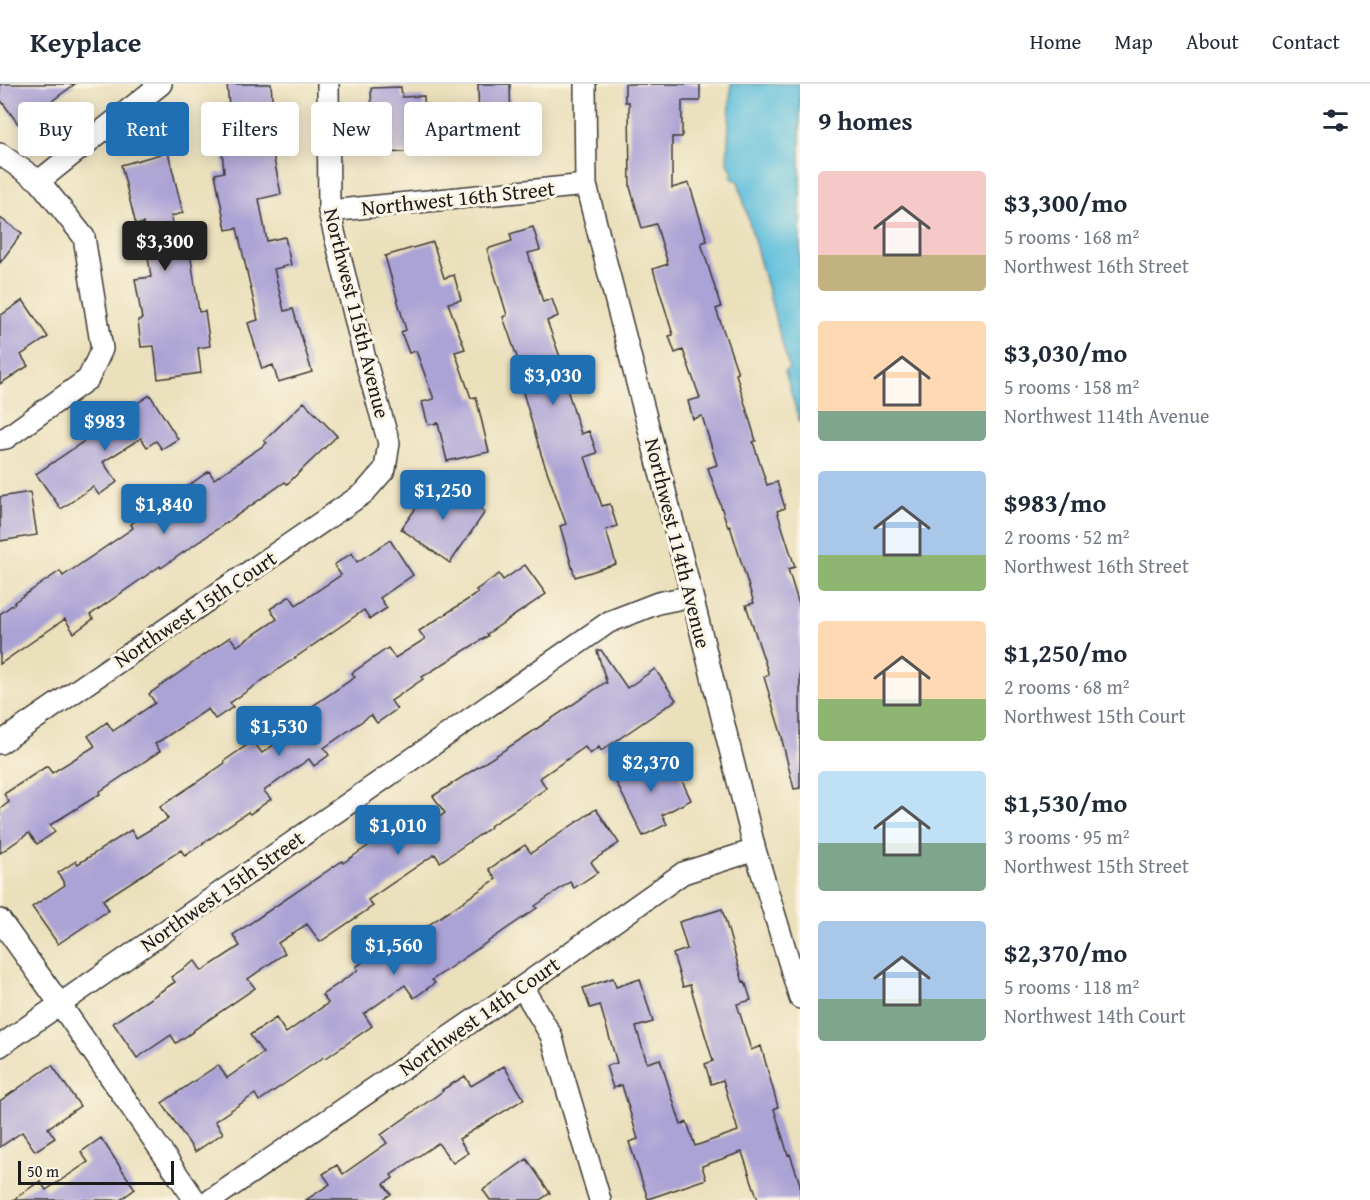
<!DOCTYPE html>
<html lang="en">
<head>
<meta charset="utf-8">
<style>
  :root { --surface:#fff; --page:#f2f2f3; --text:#1f2937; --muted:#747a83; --line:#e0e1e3; --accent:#1f6fb2 }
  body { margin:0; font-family:"Gentium Book Plus",serif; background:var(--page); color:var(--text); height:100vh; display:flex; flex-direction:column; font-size:22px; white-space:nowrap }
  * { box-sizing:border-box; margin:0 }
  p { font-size:20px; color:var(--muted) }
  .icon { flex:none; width:33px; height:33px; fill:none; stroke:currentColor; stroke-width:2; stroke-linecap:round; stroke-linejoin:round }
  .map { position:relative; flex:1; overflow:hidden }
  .panel { display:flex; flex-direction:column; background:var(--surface); width:570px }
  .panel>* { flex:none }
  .guide { position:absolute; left:18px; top:18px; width:570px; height:54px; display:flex; gap:12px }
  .scale { position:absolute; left:18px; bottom:15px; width:156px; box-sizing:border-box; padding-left:6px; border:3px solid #1c1c1c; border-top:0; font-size:16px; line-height:21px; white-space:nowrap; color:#1c1c1c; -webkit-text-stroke:4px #fcf5e5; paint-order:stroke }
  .price { position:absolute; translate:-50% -51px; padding:0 14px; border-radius:6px; background:var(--accent); color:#fff; font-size:20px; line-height:39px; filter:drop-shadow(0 2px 3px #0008) }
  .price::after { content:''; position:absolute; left:50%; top:36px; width:18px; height:14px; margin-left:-9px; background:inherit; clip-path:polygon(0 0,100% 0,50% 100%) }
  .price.selected { background:#222; color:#fff }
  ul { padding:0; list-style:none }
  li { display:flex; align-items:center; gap:18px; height:150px; padding:0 18px }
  li span { display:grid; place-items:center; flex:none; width:168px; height:120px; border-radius:6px; color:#555 }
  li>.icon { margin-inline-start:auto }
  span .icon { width:72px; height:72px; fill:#fffc; stroke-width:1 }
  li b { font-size:26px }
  h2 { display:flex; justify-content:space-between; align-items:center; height:72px; padding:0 18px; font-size:26px }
  .pill { padding:0 21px; border-radius:6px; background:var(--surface); box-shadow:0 3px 15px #0003; font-size:21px; line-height:54px }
  .pill.selected { background:var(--accent); color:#fff }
  header { display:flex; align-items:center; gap:36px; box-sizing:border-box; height:84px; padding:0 30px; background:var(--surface); border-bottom:2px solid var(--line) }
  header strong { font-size:28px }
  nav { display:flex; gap:33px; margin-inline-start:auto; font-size:21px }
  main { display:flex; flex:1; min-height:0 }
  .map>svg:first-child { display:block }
  .water { fill:#5cbedb; stroke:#3c6d7c; stroke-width:1.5 }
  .building { fill:#aba2d5 }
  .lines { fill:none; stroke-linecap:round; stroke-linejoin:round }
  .minor-casing { stroke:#3b3934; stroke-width:24 }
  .minor { stroke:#fff; stroke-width:21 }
  .labels { text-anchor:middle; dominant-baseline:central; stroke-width:6; stroke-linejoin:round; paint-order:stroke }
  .street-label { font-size:21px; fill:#1c1c1c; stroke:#fcf5e5 }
</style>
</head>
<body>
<header>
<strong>Keyplace</strong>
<nav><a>Home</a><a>Map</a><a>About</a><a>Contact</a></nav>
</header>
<main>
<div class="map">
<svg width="800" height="1116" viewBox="0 0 800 1116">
  <rect width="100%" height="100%" fill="#fcf5e5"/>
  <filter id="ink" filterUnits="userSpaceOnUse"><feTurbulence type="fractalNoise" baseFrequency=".0167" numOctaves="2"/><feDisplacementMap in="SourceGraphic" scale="12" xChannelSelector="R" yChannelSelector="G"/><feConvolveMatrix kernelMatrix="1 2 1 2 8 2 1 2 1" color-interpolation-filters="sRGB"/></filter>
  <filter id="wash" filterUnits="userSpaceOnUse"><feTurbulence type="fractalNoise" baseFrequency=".008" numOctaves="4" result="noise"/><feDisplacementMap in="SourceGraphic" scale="24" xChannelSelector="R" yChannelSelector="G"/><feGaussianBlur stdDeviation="1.35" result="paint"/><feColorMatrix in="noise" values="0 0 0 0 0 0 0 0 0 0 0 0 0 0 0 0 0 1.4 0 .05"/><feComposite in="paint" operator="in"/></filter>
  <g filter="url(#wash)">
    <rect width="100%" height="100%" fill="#ebe0bc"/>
    <path class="water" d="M731,0H800V340L785,287L789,284L738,97L732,94V86L727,78Z"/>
    <g id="blocks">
      <path class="building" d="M0,0H75L19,41L0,15Z
        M227,0H271L276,65H272L281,110L259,115L267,157L285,153L291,181L274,185L284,227L293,225L312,288L278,298L273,281L262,285L248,239L258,236L237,144L226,146L215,90L224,88L220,45L231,44Z
        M478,0H510L511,42L479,43Z
        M625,0H700V17H682V53H672V104L689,99L707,157L701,159L721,223L716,225L738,289L736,290L756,357L753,358L767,401L777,398L785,424L777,427L795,483L788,485L800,524V704L794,705L782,656H783L764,593L769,591L746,521L754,519L730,442L728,443L708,384L717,381L702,332L693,335L688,317L700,314L683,266L675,269L669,252L673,251L653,185L668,180L656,140L642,144L630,103L629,18H625Z
        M401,3L402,13L424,12L426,67L382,69L381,28L372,29L371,4Z
        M168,68L183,129L171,132L175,162L189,161L199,228L205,227L210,262L198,264L201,289L158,295L154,262L141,263L138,236L142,235L135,195L151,193L143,139L136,141L121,81Z
        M0,134L22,149L0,179Z
        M533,143L540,166L528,169L543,218L552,215L558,232L547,237L564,284L572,282L577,298L566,302L581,350L589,347L597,369L585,373L602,422L610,420L617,442L606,446L616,480L575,493L560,442L566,440L541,370L520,298L525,296L503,233L507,231L487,165L512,157L510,150Z
        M433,158L444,194L454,191L461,216L448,219L465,265L455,268L471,314L476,313L489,368L447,377L438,339L428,341L422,318L434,315L416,267L409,269L401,248L406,246L385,172Z
        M23,216L48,253L21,271L28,282L0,300V232Z
        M150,311L178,355L162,365L156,357L147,363L141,354L103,378L117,398L99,411L93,403L61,425L36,390L96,349L94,346Z
        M304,318L337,352L287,400L285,398L161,484L160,482L90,531L93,535L74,549L65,535L0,580V530L15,519L14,518L60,487L63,492L133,444L131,440L152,426L157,434L194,410L188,402L209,387L214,395L267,359L264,357Z
        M437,395L485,428L450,479L401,445Z
        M30,408L37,451L0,457V413Z
        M390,456L413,491L380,514L387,524L370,535L364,526L230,619L233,623L215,635L208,625L155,660L160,667L99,708L100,710L50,741L55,748L37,760L29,749L0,769V725L9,718L4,710L47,682L52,689L95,662L88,652L107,638L113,647L155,619L149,610L230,553L237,562L277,535L270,525L290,512L296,521L341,491L334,481L352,469L357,478Z
        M525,481L546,510L487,550L488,552L422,593L423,595L391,617L397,625L377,639L371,631L324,664L329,671L314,682L309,675L264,707L271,715L250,730L248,728L185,772L181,766L103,816L109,826L58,860L32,823L65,801L58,789L76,777L78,780L131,746L136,754L168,735L160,723L225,679L224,677L253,657L262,669L291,649L285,641L355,593L352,589L388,564L395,574L425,555L419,547L478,509L476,506L499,490L503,496Z
        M601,566L627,604L655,585L676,616L601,667L599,663L590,670L585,663L540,694L546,704L544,706L490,742L491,743L440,778L435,770L368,816L373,822L320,858L307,840L278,859L285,869L248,895L255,904L194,946V947L176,959L171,951L137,974L113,939L175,898L171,893L195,877L202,887L240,862L233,851L342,777L343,779L399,741L409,754L445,729L433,712L526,652L606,598L607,600L597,567Z
        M646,673L652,686L672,676L691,716L662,731L667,740L643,752L612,690Z
        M596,725L619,759L591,778L598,788L574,804L570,798L535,822L537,824L432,896L435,899L414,914L405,901L364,930L372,942L326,974L324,973L259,1017L255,1010L215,1037L223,1049L195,1068L162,1019L218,981L227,994L263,969L250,951L276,934L286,949L328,919L322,911L358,886L356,883L401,851L405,857L496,795L489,785L525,761L531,769Z
        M722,825L743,898L745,897L751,916L737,920L751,966L761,962L778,1023L774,1025L788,1071L790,1070L800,1100V1116H758L742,1068L702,1082L706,1095L648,1115L629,1058L638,1055L622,1001L613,1004L606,982L617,979L600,921L590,924L583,904L613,894L616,903L640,895L653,938L636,943L647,979L660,975L681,1041L687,1038L695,1062L738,1047L723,996L711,1000L705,980L713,977L690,901L683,903L673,870L687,865L679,838Z
        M52,981L80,1022L48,1044L55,1054L35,1067L22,1048L0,1063V1017Z
        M504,982L524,1015L459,1055L468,1069L453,1079L438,1059L391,1091L393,1094L384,1100L391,1110L382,1116H306L330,1100L323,1090L337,1081L343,1090L387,1059L381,1051L443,1007L442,1006L465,992L471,1002Z
        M101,1054L135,1105L120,1116H13L40,1097L46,1106L88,1078L81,1068Z
        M527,1075L550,1109L540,1116H490L483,1106Z"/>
    </g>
  </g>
  <g filter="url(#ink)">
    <use href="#blocks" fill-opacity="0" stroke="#3b3934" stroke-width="1.5"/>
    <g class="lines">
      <defs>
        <path id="minor" d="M585,0L586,101L692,512L755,766L800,914
          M0,70L39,97
          M329,127L586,101
          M0,355L6,354L88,295L102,265L84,153L39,97L161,0
          M0,659L364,409L385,385L389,359L365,275L329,127L328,0
          M0,836L60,920L195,1116
          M522,903L551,951L600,1116
          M0,962L609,538L658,519L692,512
          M211,1116L522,903L683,789L755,766"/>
      </defs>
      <use href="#minor" class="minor-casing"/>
      <use href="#minor" class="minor"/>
    </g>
  </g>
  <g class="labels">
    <g class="street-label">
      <text transform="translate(458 114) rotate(-6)">Northwest 16th Street</text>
      <text transform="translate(357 229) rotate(76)">Northwest 115th Avenue</text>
      <text transform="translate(678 459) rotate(76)">Northwest 114th Avenue</text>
      <text transform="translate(195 525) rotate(-34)">Northwest 15th Court</text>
      <text transform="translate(222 807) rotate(-35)">Northwest 15th Street</text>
      <text transform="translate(479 932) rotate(-35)">Northwest 14th Court</text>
    </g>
  </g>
</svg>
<div class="scale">50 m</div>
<b class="price selected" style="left:165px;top:188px">$3,300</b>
<b class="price" style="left:553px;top:322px">$3,030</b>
<b class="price" style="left:105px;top:368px">$983</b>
<b class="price" style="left:443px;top:437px">$1,250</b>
<b class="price" style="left:164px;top:451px">$1,840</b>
<b class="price" style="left:279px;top:673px">$1,530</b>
<b class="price" style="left:651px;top:709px">$2,370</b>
<b class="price" style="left:398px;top:772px">$1,010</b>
<b class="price" style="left:394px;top:892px">$1,560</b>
<div class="guide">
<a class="pill">Buy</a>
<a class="pill selected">Rent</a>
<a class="pill">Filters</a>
<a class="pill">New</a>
<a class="pill">Apartment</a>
</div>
</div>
<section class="panel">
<h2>9 homes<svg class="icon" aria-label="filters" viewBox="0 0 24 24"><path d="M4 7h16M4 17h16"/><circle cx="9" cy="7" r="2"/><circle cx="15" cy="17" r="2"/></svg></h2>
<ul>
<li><span style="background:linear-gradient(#f6c9c9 70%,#c2b280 0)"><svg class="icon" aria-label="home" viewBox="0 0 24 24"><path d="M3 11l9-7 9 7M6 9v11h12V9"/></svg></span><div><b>$3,300/mo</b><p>5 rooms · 168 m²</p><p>Northwest 16th Street</p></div></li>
<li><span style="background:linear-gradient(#ffd9b3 75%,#7fa58c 0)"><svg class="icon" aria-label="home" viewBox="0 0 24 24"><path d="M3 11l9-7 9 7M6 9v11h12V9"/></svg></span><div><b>$3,030/mo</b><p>5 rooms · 158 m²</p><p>Northwest 114th Avenue</p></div></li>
<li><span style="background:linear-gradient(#a9c7e8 70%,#8fb573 0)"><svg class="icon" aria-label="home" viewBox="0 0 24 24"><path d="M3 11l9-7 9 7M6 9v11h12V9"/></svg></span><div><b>$983/mo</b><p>2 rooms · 52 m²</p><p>Northwest 16th Street</p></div></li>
<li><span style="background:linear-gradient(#ffd9b3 65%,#8fb573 0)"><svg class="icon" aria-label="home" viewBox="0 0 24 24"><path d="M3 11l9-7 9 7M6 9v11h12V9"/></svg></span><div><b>$1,250/mo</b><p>2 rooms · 68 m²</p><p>Northwest 15th Court</p></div></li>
<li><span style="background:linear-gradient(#bfe0f5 60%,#7fa58c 0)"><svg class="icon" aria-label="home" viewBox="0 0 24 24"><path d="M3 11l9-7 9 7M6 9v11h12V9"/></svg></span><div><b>$1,530/mo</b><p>3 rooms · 95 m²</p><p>Northwest 15th Street</p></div></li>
<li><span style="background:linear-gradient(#a9c7e8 65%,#7fa58c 0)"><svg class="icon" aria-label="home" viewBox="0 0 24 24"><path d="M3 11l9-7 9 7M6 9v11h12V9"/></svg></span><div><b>$2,370/mo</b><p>5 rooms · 118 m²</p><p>Northwest 14th Court</p></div></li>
</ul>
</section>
</main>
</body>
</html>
